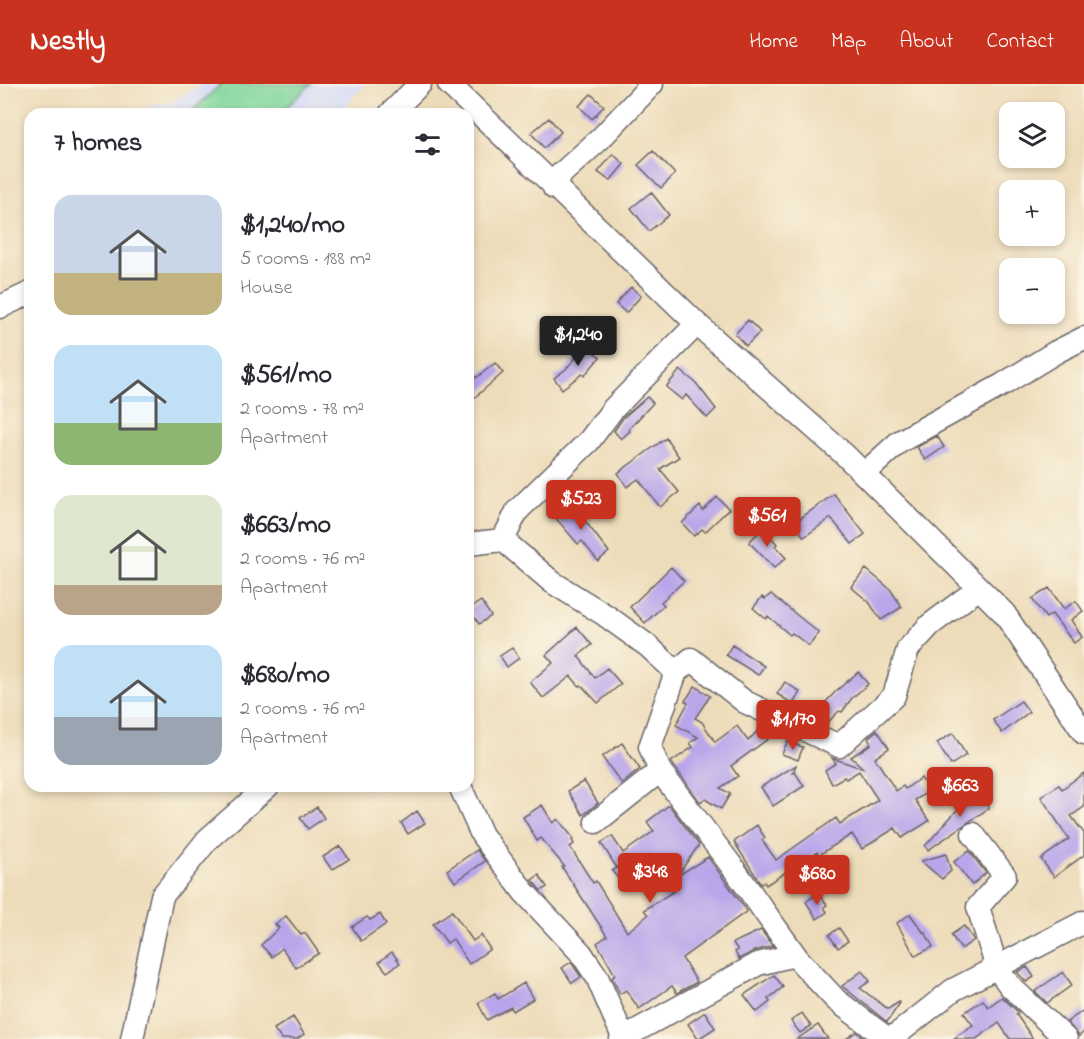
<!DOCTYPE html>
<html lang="en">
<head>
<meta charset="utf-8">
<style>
  :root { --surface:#fff; --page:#f2f2f3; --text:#2b2b33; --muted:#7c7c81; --accent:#c8321e }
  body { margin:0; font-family:"Indie Flower",sans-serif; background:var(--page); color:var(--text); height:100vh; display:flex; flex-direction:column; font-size:22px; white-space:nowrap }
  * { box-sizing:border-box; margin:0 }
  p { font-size:20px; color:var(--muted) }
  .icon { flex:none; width:33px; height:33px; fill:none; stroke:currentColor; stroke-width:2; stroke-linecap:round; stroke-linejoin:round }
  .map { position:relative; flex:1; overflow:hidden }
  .panel { position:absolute; left:24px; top:24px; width:450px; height:684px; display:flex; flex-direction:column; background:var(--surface); border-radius:18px; box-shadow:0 3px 9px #0003 }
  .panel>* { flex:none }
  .tools { position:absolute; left:999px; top:18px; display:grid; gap:12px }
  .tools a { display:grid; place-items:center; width:66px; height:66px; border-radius:12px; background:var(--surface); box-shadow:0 3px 9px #0003; font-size:30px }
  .price { position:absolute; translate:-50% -51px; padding:0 14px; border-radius:6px; background:var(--accent); color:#fff; font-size:20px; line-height:39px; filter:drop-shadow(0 2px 3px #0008) }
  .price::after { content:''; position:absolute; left:50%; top:36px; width:18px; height:14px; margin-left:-9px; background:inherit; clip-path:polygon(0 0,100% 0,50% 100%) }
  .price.on { background:#222; color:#fff }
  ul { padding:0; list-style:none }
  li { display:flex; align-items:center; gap:18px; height:150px; padding:0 30px }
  li span { display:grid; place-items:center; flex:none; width:168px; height:120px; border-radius:18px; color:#555 }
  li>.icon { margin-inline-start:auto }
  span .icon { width:72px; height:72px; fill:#fffc; stroke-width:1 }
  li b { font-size:26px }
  h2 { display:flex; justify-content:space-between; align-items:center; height:72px; padding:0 30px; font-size:26px }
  header { display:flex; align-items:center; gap:36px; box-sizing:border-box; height:84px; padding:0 30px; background:var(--accent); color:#fff }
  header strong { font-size:28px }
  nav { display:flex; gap:33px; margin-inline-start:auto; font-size:21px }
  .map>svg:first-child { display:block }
  .built { fill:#d1d9f9 }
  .green { fill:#7bd59b; stroke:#4e7c6b; stroke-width:1.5 }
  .building { fill:#b8a5ea }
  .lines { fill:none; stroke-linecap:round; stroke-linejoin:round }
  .minor-casing { stroke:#696367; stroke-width:25 }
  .minor { stroke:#fff; stroke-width:22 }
</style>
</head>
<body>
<header>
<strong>Nestly</strong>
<nav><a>Home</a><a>Map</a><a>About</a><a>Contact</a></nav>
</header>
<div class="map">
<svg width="1084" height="955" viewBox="0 0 1084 955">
  <rect width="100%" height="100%" fill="#fcf5e5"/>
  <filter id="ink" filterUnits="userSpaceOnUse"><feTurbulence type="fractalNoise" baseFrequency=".0167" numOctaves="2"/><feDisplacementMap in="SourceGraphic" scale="12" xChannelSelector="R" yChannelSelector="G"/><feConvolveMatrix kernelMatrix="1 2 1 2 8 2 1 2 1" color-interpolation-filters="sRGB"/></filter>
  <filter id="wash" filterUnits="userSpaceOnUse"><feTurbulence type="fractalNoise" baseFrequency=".008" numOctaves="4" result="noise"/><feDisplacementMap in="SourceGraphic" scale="24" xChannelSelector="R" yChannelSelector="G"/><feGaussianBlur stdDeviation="1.35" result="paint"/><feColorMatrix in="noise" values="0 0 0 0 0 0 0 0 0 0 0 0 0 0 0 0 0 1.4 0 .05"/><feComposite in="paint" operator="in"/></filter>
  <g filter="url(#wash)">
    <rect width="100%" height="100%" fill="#eddcb9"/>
    <path class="built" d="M201,0H365L338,30H140L154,20H169Z"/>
    <path class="green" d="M221,0H311L279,30H189Z"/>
    <g id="blocks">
      <path class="building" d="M591,10L604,22L592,35L579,22Z
        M549,34L561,48L544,64L531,49Z
        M653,67L675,90L661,104L638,81Z
        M613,70L624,80L610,97L598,88Z
        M651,108L669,131L649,147L631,124Z
        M631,203L641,212L626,229L616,220Z
        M748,236L760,248L746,262L735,250Z
        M586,262L600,273L584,292L582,290L562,305L554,294L566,285Z
        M495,279L503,289L474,314L468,305V283L476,294Z
        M680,286L696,299L716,325L707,334L686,311L682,316L666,303Z
        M647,313L653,319L629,345L630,347L621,355L614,347L623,334Z
        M937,352L944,363L925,376L917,363Z
        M666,354L679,373L660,385L679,408L660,423L638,395L627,403L618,389Z
        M834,410L865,450L852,460L831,434L804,453L794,439Z
        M717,413L729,425L705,448L702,445L694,452L682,439L700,422L703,427Z
        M571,419L609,468L598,477L582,457L578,460L553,431Z
        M763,444L777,460L775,462L786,474L774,484L749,458Z
        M671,483L684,497L661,518L664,521L645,539L630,523Z
        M866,485L890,505L902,523L881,536L869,518L851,503Z
        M1049,504L1064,525L1076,517L1083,527L1071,536L1082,553L1074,559L1052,530L1046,534L1032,515Z
        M771,510L819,549L809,562L792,549L790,551L768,532L766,535L753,524L762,513L765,515Z
        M481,517L491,532L479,540L469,525Z
        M577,543L592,561L578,572L595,594L607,584L621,600L598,619L581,601L579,602L571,592L543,614L530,598L553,579L546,571Z
        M732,561L764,582L758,591L726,571Z
        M512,564L519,574L507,583L500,572Z
        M858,588L868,600L852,614L842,628L839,627L825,641L811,634L836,607Z
        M785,598L800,608L793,620L777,610Z
        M695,602L710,612L695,634L702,638L715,658L737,642L748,657L761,643L772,652L731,682L738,692L720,704L730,710L721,725L705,715L700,718L671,678L693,663L690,659L698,653L676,641L688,619L685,617Z
        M1021,617L1029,628L1002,649L993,636Z
        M877,646L889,664L875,674L896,707L903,702L905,705L921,694L930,707L915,716L929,737L902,754L895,744L862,765L852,750L819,771L817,768L766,801L764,798L761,800L734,758L757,741L765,754L762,756L776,776L836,734L840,740L878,716L859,687L846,695L844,693L832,700L825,686L836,679L832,674L864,685L851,673L871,660L868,654Z
        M953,649L966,671L951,681L937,659Z
        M787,658L803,663L798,676L782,670Z
        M622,659L640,685L622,700L602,673Z
        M796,681L793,689L795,688L804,702L773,722L761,703Z
        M1084,689V723L1071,732L1084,749V771L1054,793L1041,775L1069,755L1041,713L1059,701L1062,705Z
        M951,693L964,714L953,721L940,700Z
        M584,697L598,719L583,731L568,707Z
        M975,706L989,724L928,766L925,762Z
        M542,721L553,739L558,735L574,755L572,756L574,760L570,763L593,799L596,797L627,848L648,831L644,826L674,807L671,803L677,798L656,778L622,799L612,787L617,784L601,759L612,752L623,769L654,747L647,738L669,721L699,761L677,792L708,773L747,827L682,874L697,898L677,909L672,902L639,925L626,906L620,910L612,894L615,891L597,859L607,852L562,783L564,782L541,754L537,757L523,733Z
        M317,723L324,734L308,745L300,734Z
        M417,727L425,739L408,750L401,739Z
        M340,762L349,775L332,786L323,773Z
        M477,766L485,777L455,798L447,786Z
        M969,767L986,789L972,801L954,778Z
        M946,770L951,787L942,795L921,777Z
        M539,791L547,803L541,807L532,796Z
        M818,809L827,821L824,823L827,828L817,835L806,818Z
        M452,827L473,857L481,851L490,865L469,880L453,855L447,859L433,840Z
        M380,830L386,840L361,857L352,843L367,833L370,836Z
        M910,830L924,849L925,848L933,863L915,872L897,839Z
        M286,832L301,851L305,849L319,869L296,884L282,864L272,873L261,861L279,844L275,840Z
        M964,842L974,856L961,865L951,851Z
        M839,844L848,857L838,864L829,851Z
        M761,846L773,862L754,867L739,875L735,868L738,866L733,859Z
        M392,868L400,879L387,888L379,878Z
        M571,878L581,893L572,899L562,884Z
        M1027,883L1034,893L1026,898L1017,888Z
        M862,887L870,897L860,904L888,925L899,918L900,919L887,938L842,902Z
        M1063,888L1072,901L1047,919L1035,907Z
        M774,891L783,903L768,915L770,918L757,928L744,911Z
        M524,899L533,915L513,927L511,923L487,936L478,919L495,909L498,915Z
        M1002,913L1017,927L1018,929L1016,930L1033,955H1010L999,939L976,955H953L973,941L964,929L983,916L988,923Z
        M1084,926V948L1079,952L1067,938Z
        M705,928L715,944L698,955L688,940Z
        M802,929L811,942L800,949L791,937Z
        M293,933L304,950L297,955H281L274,945Z
        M818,941L828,955H797Z
        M856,948L866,955H846Z"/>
    </g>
  </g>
  <g filter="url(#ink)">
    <use href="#blocks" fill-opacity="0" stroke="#696367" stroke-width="1.5"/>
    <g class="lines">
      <defs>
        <path id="minor" d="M449,0L697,240L845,371L1004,529L1084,649
          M390,30L420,0
          M554,104L560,91L600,55L652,0
          M0,223L30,209
          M864,390L899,358L1002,301L1056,268L1084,254
          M503,456L517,427L589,357L613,325L697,240
          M468,460L503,456L552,498L605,531L648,562L676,588L650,663L660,687
          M676,588L691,575L745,618L839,662L894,612L908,565L930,541L979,504
          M460,702L482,751L524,808L581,869L597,893L623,953
          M596,738L660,687L734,785L798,875L836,916L888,955
          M973,750L1005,792L978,823L997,884L1010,902L1066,955
          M132,955L162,812L208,755L268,702
          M621,955L758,880L794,871
          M891,955L953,906L1084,838"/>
      </defs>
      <use href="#minor" class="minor-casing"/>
      <use href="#minor" class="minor"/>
    </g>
  </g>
</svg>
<div class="tools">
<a><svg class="icon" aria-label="layers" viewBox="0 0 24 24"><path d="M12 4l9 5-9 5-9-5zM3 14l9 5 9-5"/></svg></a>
<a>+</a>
<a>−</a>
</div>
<b class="price on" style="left:578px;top:283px">$1,240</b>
<b class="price" style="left:581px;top:447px">$523</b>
<b class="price" style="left:767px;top:464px">$561</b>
<b class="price" style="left:793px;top:667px">$1,170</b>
<b class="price" style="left:960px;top:734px">$663</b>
<b class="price" style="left:650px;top:820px">$348</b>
<b class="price" style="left:817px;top:822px">$680</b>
<section class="panel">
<h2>7 homes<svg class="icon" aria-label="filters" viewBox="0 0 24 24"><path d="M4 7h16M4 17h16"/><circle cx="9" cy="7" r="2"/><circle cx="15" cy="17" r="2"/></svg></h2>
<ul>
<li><span style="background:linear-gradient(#c9d6e8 65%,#c2b280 0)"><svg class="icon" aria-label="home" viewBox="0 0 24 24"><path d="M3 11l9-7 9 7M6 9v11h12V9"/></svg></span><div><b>$1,240/mo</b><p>5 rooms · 188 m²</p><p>House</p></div></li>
<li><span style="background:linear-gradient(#bfe0f5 65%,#8fb573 0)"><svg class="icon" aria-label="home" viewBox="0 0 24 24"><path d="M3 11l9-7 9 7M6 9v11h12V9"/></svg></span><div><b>$561/mo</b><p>2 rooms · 78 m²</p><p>Apartment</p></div></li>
<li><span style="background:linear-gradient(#dfe7d0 75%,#b9a48a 0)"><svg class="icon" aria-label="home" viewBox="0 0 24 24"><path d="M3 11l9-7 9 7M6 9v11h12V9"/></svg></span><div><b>$663/mo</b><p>2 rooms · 76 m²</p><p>Apartment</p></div></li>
<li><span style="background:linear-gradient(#bfe0f5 60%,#9aa5b1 0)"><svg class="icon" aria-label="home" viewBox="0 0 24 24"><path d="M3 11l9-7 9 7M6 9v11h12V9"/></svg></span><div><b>$680/mo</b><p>2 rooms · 76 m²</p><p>Apartment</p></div></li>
</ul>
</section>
</div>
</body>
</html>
